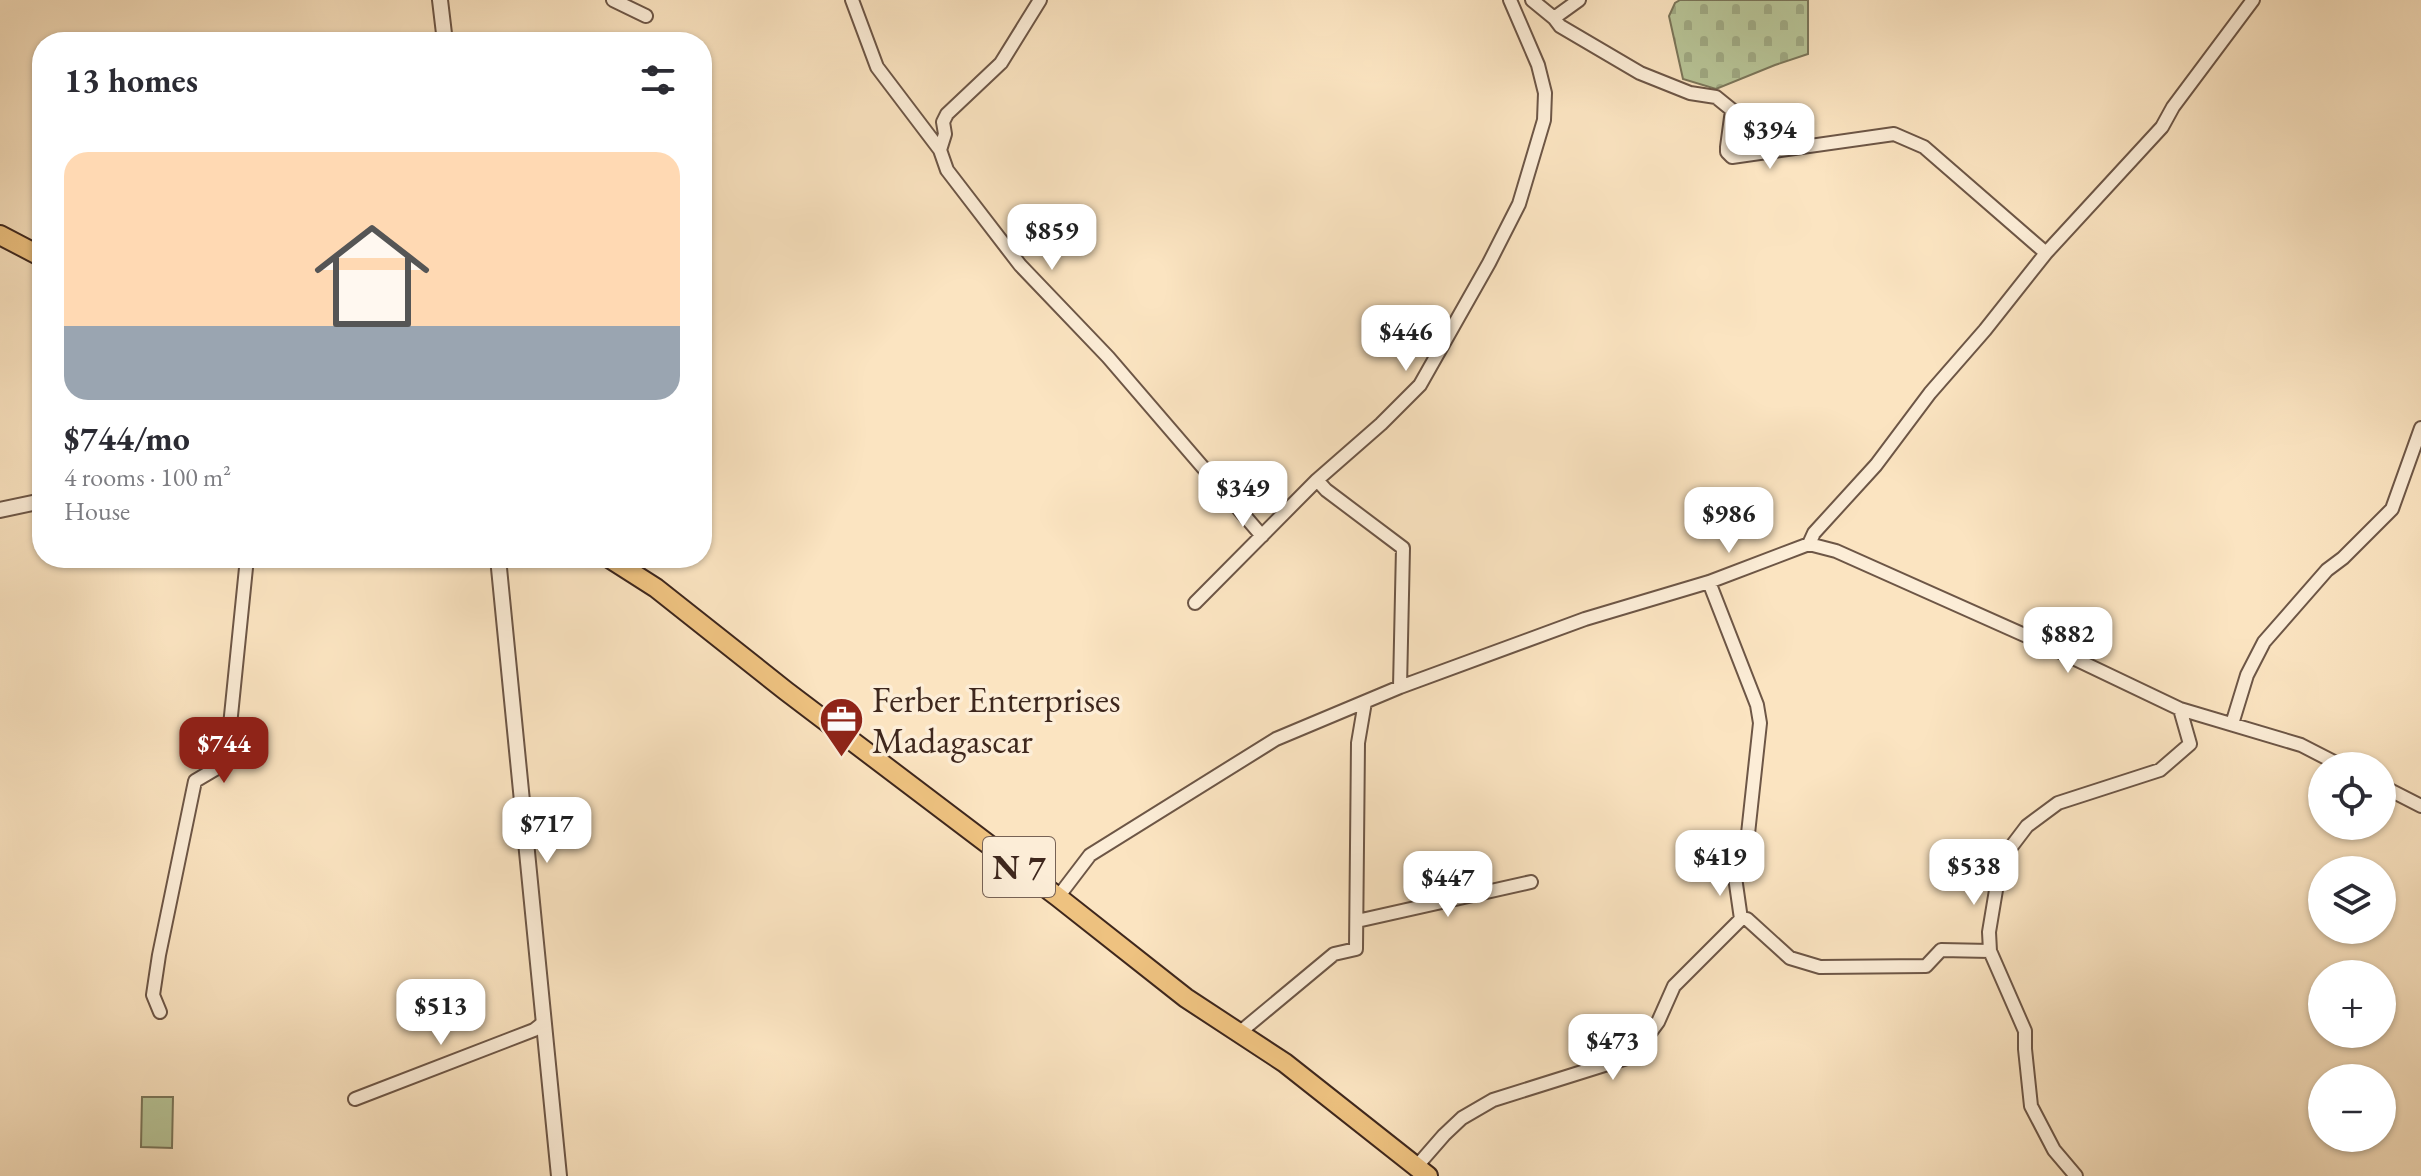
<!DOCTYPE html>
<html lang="en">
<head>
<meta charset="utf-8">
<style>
  :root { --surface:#fff; --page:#f2f2f3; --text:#2b2b33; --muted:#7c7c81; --accent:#8f2418 }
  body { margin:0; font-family:"EB Garamond",serif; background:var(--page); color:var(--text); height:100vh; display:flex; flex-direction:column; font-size:30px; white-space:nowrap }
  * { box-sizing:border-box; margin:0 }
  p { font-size:26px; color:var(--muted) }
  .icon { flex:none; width:44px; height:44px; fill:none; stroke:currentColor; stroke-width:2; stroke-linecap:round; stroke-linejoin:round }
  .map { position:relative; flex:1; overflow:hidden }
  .sheet { position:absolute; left:32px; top:32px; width:680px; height:536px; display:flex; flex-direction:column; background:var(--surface); border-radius:32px; box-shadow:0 2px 6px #0004 }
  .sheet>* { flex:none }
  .fabs { position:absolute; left:2308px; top:752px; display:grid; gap:16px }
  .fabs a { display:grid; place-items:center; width:88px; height:88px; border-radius:50%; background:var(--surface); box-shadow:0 2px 6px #0004; font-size:40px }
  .price { position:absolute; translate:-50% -68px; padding:0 18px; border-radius:16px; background:#fff; color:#222; font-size:26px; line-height:52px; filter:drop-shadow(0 2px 4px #0008) }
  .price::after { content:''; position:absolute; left:50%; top:48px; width:24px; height:18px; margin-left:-12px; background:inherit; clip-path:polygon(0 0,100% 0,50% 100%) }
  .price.on { background:var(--accent); color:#fff }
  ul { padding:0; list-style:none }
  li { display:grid; align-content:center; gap:16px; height:424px; padding:0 32px }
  li span { display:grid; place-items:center; height:248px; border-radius:24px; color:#555 }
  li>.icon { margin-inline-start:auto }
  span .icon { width:144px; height:144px; fill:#fffc; stroke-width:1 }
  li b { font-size:34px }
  h2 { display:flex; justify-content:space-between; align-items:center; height:96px; padding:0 32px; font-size:34px }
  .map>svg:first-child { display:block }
  .cemetery { fill:url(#cemetery-stones); stroke:#7b765a; stroke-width:2 }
  .pitch { fill:#b8c598; stroke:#7b765a; stroke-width:2 }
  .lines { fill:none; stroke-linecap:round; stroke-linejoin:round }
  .minor-casing { stroke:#6d5646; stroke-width:16 }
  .tertiary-casing { stroke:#6d5646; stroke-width:18 }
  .primary-casing { stroke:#3e271d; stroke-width:22 }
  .minor { stroke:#fcedd7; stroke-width:12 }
  .tertiary { stroke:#fcedd7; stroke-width:14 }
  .primary { stroke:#eec280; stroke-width:18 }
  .labels { text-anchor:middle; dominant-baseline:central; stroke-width:7; stroke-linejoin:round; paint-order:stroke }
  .shield { fill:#fcedd7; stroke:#776255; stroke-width:2 }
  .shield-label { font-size:34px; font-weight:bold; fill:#3e271d }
  .poi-label { font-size:36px; fill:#3e271d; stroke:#fcedd7; text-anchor:start }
</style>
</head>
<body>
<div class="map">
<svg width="2421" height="1176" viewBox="0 0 2421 1176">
  <defs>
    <pattern id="cemetery-stones" width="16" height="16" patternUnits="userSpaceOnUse" patternTransform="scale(2)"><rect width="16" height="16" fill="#b8c598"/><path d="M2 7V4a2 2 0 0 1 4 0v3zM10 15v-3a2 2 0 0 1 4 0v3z" fill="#9fa983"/></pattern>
  </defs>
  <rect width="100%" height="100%" fill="#fbe4c1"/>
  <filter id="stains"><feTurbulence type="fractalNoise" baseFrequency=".0025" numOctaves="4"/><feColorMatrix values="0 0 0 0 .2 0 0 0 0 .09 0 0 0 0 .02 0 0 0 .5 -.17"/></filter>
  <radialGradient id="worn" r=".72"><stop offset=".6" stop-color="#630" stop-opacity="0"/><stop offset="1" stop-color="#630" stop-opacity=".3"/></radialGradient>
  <path class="cemetery" d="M1680,0H1808V54L1775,65L1716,89L1683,79L1669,16L1675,3Z"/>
  <path class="pitch" d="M142,1097H173L172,1148L141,1147Z"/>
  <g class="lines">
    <defs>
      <path id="minor" d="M613,0L646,16
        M852,0L877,67L940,150L947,170L1020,265L1108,357L1262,536
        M1532,0L1554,18L1560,26L1640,73L1690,93L1716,97L1732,110L1727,147V152L1732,157L1894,134L1924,147L2046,253
        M1554,18L1579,0
        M940,150L945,134L943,122L947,114L1001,63L1040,0
        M1809,544L1836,551L2031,638L2180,709L2301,745L2342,766
        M1709,582L1757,705L1760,723L1747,843L1735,877L1741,919H1747L1790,958L1820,967L1926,966L1941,950L1990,951
        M1195,603L1317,480
        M1400,687L1403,548L1326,490L1317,480L1381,424L1420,385L1489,263L1519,204L1544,120L1545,93L1538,65L1510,0
        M2232,724L2247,675L2264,642L2327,570L2343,558L2392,509L2421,428
        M2382,786L2421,806
        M1058,897L1090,855L1276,739L1400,687L1585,619L1709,582L1809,544L1814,533L1876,465L1930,393L1985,330L2046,253L2162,127L2173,107L2253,0
        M1357,921L1531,882
        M160,1012L153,995L159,955L195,781L217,768L227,755L247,558
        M1239,1033L1334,954L1356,949L1358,743L1365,702
        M355,1099L534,1030L543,1023
        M1417,1166L1444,1135L1462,1118L1493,1100L1633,1056L1658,1022L1674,986L1741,919
        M2076,1176L2054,1150L2031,1106L2025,1049V1031L1990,951L1989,932L1998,878L2008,851L2027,826L2058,803L2160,770L2190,744L2180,709"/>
      <path id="tertiary" d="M440,0L445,42
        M0,510L42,501
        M498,558L559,1176"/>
      <path id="primary" d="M0,235L42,257
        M609,558L656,588L786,691L1058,897L1186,998L1285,1063L1428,1176"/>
    </defs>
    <use href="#minor" class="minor-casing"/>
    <use href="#tertiary" class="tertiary-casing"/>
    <use href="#primary" class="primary-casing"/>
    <use href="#minor" class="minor"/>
    <use href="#tertiary" class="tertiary"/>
    <use href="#primary" class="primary"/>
  </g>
  <defs>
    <symbol id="office-pin" viewBox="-11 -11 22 30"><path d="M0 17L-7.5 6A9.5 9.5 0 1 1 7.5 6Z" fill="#8f2418" stroke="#fcedd7"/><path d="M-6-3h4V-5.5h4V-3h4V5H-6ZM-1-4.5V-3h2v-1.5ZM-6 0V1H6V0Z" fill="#fff"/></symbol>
  </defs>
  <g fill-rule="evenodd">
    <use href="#office-pin" x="816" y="694" width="51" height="69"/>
  </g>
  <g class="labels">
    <rect class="shield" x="983" y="837" width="72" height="60" rx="6"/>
    <g class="shield-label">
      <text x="1019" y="867">N 7</text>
    </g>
    <g class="poi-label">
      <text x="872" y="699">Ferber Enterprises<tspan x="872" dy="41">Madagascar</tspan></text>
    </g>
  </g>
  <rect width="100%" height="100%" filter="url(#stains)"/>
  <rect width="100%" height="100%" fill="url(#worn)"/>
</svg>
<div class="fabs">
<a><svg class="icon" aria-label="locate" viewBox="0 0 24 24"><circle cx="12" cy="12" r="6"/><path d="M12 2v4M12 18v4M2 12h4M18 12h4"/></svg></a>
<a><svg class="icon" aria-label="layers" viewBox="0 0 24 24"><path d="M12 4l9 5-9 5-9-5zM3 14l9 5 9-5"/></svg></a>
<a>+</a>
<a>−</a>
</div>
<b class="price" style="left:1770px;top:171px">$394</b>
<b class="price" style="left:1052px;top:272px">$859</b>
<b class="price" style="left:1406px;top:373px">$446</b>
<b class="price" style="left:1243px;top:529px">$349</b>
<b class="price" style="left:1729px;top:555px">$986</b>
<b class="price" style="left:2068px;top:675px">$882</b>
<b class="price on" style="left:224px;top:785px">$744</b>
<b class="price" style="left:547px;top:865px">$717</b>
<b class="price" style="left:1720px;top:898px">$419</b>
<b class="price" style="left:1974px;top:907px">$538</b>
<b class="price" style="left:1448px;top:919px">$447</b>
<b class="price" style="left:441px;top:1047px">$513</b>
<b class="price" style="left:1613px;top:1082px">$473</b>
<section class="sheet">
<h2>13 homes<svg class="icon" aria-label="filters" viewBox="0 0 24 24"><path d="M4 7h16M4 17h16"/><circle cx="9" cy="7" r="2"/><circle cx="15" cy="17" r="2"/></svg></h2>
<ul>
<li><span style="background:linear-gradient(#ffd9b3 70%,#9aa5b1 0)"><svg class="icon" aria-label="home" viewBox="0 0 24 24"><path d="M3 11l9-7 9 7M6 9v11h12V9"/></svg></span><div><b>$744/mo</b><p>4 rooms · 100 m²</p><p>House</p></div></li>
</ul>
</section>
</div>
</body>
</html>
